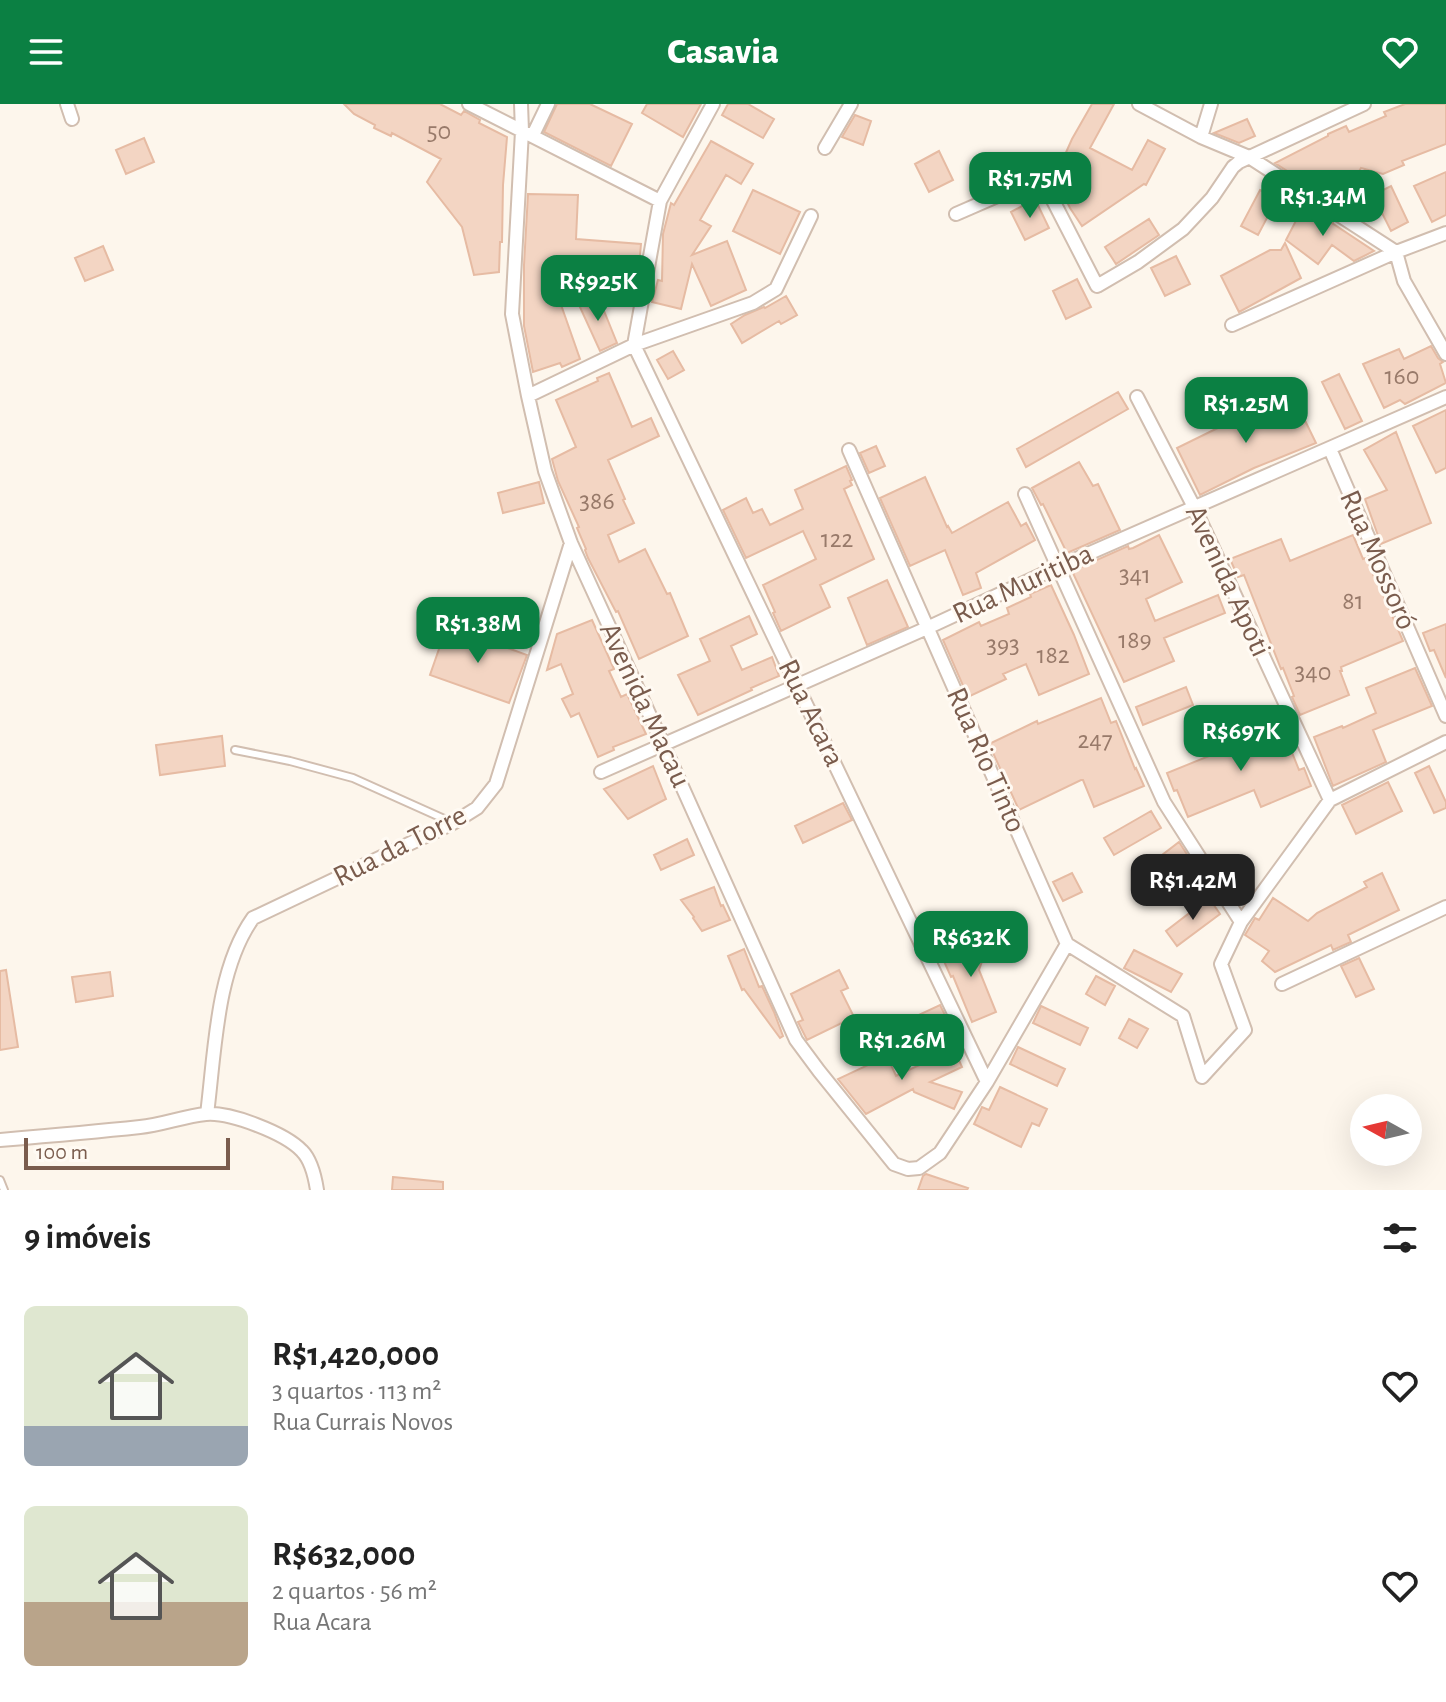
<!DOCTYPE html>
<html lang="pt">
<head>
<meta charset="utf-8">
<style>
  :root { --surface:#fff; --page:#f6f6f6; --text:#222; --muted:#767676; --accent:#0b8043 }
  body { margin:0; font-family:"Alegreya Sans",sans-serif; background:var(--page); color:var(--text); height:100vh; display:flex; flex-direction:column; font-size:30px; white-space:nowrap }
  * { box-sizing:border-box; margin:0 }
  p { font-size:26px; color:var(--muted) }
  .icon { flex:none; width:44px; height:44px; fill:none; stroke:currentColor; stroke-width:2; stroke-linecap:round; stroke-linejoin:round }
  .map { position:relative; height:1086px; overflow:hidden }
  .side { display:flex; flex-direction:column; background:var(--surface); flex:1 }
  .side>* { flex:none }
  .needle { width:52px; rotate:278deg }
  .fabs { position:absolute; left:1350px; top:990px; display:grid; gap:16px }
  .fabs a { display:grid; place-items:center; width:72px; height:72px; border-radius:50%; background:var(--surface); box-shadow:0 8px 32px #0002; font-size:40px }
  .scale { position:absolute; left:24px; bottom:20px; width:206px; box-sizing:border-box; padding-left:8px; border:4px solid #7a5c4d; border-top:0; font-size:22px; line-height:28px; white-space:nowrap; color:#7a5c4d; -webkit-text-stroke:6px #fffaf3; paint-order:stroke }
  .price { position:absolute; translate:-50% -68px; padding:0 18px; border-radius:16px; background:var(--accent); color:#fff; font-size:26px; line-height:52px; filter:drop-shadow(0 2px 4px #0008) }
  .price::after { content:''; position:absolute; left:50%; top:48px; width:24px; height:18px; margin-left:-12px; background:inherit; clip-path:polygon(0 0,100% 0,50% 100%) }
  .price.on { background:#222; color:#fff }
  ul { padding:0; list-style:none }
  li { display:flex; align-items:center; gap:24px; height:200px; padding:0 24px }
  li span { display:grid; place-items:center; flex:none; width:224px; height:160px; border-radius:12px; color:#555 }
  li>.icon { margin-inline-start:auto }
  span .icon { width:96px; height:96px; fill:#fffc; stroke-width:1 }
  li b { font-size:34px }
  h2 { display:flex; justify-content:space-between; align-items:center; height:96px; padding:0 24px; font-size:34px }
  header { display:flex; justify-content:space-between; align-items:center; height:104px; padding:0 24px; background:var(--accent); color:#fff; font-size:36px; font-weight:800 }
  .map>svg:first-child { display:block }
  .building { fill:#f3d5c3; stroke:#e6bba3; stroke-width:2 }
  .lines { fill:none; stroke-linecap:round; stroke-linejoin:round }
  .lane-casing { stroke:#d1beb0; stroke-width:10 }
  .street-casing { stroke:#d1beb0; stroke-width:16 }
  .lane { stroke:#fff; stroke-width:6 }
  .street { stroke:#fff; stroke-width:12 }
  .labels { text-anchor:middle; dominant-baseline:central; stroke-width:6; stroke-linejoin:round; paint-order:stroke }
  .number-label { font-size:26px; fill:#987a6a }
  .street-label { font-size:30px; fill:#7a5c4d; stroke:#fffaf3 }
</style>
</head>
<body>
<header><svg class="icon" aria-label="menu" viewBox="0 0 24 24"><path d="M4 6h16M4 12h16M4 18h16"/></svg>Casavia<svg class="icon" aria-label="heart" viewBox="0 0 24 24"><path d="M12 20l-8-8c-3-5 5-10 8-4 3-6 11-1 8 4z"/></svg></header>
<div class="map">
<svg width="1446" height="1086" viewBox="0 0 1446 1086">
  <rect width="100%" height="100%" fill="#fdf6ec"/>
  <path class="building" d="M344,0H440L461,11L464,7L480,16L479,19L507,33L503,81L502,138H500L499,168L474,171L462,123L427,78L441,55L392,29L391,32L374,24L375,21L354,10Z
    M557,0H590L632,20L611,62L544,28Z
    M647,0H701L683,33L642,9Z
    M728,0H748L774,15L763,34L722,11Z
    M1092,0H1114L1090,44L1132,66L1148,36L1165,45L1146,81L1144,80L1082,122L1070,104L1055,73L1072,35Z
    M1405,0H1446V40L1402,57L1404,61L1383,70L1361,64L1341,102L1275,59L1328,32V30L1346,22L1349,28L1386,12L1384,8Z
    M855,11L871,17L863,41L842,33Z
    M1247,15L1255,32L1239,39L1214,29Z
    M144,34L154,58L126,70L116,46Z
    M711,37L753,60L741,80L726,71L700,116L711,122L692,151L727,137L746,186L711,202L692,160L681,205L652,198L658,176L662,177L663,130L671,99L674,101Z
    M939,47L953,76L929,88L915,60Z
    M1446,68V111L1432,118L1414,82Z
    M1391,82L1408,118L1391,127L1373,91Z
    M753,86L800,108L780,150L733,127Z
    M1260,86L1277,95L1258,131L1241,122Z
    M528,90L578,91L576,135L641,140L639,162L575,158V191L566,169L552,175L580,255L562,263L560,259L533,268L524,222V161Z
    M1035,95L1049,124L1025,136L1011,108Z
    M1302,105L1314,111L1316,107L1333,118L1332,119L1374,147L1354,157L1332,141L1318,160L1286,136Z
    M1149,115L1159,131L1116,160L1105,143Z
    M1285,139L1301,174L1239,208L1221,172L1270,146H1281Z
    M103,142L113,166L85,177L75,154Z
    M1176,152L1190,180L1165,192L1151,164Z
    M1077,175L1091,203L1066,215L1053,187Z
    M598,192L617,239L600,247L579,201Z
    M786,192L797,211L781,220L779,217L742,239L731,220L745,211L764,203L765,204Z
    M1431,242L1438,254L1443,258L1440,260L1446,279L1405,300L1400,296L1384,304L1363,260L1399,245L1404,255Z
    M673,247L684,266L668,275L657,256Z
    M609,269L632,323L651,314L659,332L608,356L625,395L623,396L634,419L608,431L619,458L645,445L667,490L670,489L688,532L639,555L618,507L616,508L588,454L585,446L586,445L577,424L579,423L558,377L552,355L576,343L556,296L598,277L597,274Z
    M1339,270L1362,317L1345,325L1322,278Z
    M1118,288L1128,305L1026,363L1017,345Z
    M1293,292L1316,339L1254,364L1200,391L1177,344L1230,318L1249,310L1250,311L1272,301V302Z
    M1446,306V364L1436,369L1413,322Z
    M1396,328L1431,419L1381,440L1365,395L1387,386L1364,346Z
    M876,342L885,362L869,369L860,349Z
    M1079,358L1093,382L1098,380L1120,426L1067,449L1043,400L1041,401L1032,384Z
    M846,362L852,376L850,377L852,381L844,385L874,455L820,481L830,503L781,527L773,509L775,508L763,481L816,455L803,427L746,454L723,406L746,394L753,409L762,405L770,421L803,405L795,386Z
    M925,373L947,423L948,422L952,429L1008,398L1021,422L1026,419L1035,436L976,469L981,484L963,491L945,446L910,462L880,394Z
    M539,378L544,399L503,409L498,389Z
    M1159,431L1182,478L1146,495L1155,517L1218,491L1225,509L1164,534L1174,557L1124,578L1072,467L1128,442L1129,445L1133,444Z
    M1353,431L1363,455L1366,454L1375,475L1376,474L1403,537L1341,563L1342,567H1340L1349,591L1300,611L1292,593L1294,592L1283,564L1281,565L1244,471L1238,473L1230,455L1281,435L1290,457Z
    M887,476L908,523L867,541L848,494Z
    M1051,481L1074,531L1089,570L1039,591L1026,560L1003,570L1006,575L968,593L943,536L979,518L981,522L1009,510L1007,504L1031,493L1030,490Z
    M749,512L757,530L731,542L742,566L772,553L779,572L751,584L752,586L698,611L678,571L710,557L700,535Z
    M592,516L614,565L609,567L621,593L627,590L646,630L613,643L614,646L598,653L579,609L571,613L562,595L573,590L561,560L547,566L557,530Z
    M1446,520V574L1434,546L1430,547L1423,529Z
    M447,522L527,551L509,599L430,571Z
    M1415,564L1432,602L1373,626L1386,658L1333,682L1314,633L1342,622L1343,624L1376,609L1366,584Z
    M1186,583L1193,601L1143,621L1136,603Z
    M1101,594L1111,619L1116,617L1135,665L1136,664L1144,682L1094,703L1083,676H1081L1019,706L989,640L1037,617L1038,620Z
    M1277,619L1288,648L1291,646L1299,666L1304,664L1311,682L1261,703L1254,686L1188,713L1177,686L1174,687L1167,669L1229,644L1227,640Z
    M222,632L225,662L160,671L156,641Z
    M653,662L666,695L628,715L604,685Z
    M1429,662L1446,698V704L1434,709L1415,669Z
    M1388,678L1402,707L1356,730L1342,701Z
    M843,699L852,716L803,739L795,722Z
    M1151,707L1161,724L1114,751L1104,734Z
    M687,735L694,751L661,766L654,751Z
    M1179,738L1190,755L1148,786L1136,771Z
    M1072,769L1082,788L1063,797L1053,778Z
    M1382,769L1399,806L1348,831L1351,838L1333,846L1331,841L1275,868L1262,857L1269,847L1245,831L1255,814L1259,816L1273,794L1308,817L1317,809L1367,783L1364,778Z
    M714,783L721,802L723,801L730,816L702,827L693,814L694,813L681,796Z
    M1209,794L1220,810L1177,842L1166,827Z
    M991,832L979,866L996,908L972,918L953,872L951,873L943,855Z
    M744,845L759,883L762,882L774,908L783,932L780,934L744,885L742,886L728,852Z
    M1134,846L1182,870L1171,888L1124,864Z
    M1359,854L1374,885L1356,893L1341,862Z
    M6,866L18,943L0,946V867Z
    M839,866L848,884L841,887L854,913L807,936L798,918L803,916L791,890Z
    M110,868L113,892L76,898L72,873Z
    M1096,872L1115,882L1105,901L1086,890Z
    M940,901L949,919L901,941L893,923Z
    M1041,902L1088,924L1080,941L1033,919Z
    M1129,915L1148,925L1137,944L1119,934Z
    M1018,943L1065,965L1057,982L1010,960Z
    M954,945L962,963L930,978L962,988L954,1005L914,988L913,985L866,1010L838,975L887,952L896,972Z
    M1000,983L1047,1005L1039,1022L1032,1019L1021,1043L974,1020L982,1003L989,1006Z
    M926,1070L968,1084L967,1086H918L923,1072Z
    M393,1073L443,1078V1086H392Z"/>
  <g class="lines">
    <defs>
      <path id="lane" d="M235,646L290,657L353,674L451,718
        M0,1076L4,1086"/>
      <path id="street" d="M67,0L72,15
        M469,0L660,97
        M521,0L522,27L512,210L528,292L545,367L571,439L663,640L796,936L819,967L894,1060L908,1065L919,1064L940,1049L987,978L1067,840
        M713,0L660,97L634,241L987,978
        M1139,0L1201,33L1249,53L1396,148
        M533,31L548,0
        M1201,33L1211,0
        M825,44L851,0
        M956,110L1041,73L1097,182L1138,158L1183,125L1212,94L1233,63L1239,58L1364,0
        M1396,148L1404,177L1446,250
        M1232,221L1396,148L1446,129
        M528,292L634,241L753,199L776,185L811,112
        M1330,345L1446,612
        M849,346L1067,840L1183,912L1202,973L1245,926L1221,860L1241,818L1330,696L1194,403L1137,293
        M1025,390L1164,698L1241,818
        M601,668L927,524L1058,463L1446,293
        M1330,696L1446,638
        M1282,880L1446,803
        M207,1010C215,948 216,866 253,814L453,719L477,704L496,680L571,439
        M0,1036C47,1032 93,1028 140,1023C162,1021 184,1012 206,1010C230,1008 285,1029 302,1047C311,1056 315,1073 317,1086"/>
    </defs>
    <use href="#lane" class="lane-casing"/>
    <use href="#street" class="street-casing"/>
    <use href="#lane" class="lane"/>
    <use href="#street" class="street"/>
  </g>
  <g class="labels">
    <g class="number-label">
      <text x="439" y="27">50</text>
      <text x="1402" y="272">160</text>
      <text x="597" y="397">386</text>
      <text x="837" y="435">122</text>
      <text x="1135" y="471">341</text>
      <text x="1353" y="497">81</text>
      <text x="1135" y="536">189</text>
      <text x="1003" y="541">393</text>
      <text x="1053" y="551">182</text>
      <text x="1313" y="568">340</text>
      <text x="1095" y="636">247</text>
    </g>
    <g class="street-label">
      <text transform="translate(1378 456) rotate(66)">Rua Mossoró</text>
      <text transform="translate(1228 477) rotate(65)">Avenida Apoti</text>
      <text transform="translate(1023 480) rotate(-25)">Rua Muritiba</text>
      <text transform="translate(645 601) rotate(65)">Avenida Macau</text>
      <text transform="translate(811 609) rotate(64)">Rua Acara</text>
      <text transform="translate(986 656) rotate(66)">Rua Rio Tinto</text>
      <text transform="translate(400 742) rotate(-27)">Rua da Torre</text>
    </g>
  </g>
</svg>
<div class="fabs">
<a><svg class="needle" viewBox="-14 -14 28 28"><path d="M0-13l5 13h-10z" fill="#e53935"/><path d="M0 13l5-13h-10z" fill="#767676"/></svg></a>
</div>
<div class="scale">100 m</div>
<b class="price" style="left:1030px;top:116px">R$1.75M</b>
<b class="price" style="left:1323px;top:134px">R$1.34M</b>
<b class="price" style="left:598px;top:219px">R$925K</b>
<b class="price" style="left:1246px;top:341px">R$1.25M</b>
<b class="price" style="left:478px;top:561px">R$1.38M</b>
<b class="price" style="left:1241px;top:669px">R$697K</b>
<b class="price on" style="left:1193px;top:818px">R$1.42M</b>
<b class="price" style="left:971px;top:875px">R$632K</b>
<b class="price" style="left:902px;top:978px">R$1.26M</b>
</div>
<section class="side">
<h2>9 imóveis<svg class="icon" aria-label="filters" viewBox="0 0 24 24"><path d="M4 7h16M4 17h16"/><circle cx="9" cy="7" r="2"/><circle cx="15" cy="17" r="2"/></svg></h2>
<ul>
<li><span style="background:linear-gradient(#dfe7d0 75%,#9aa5b1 0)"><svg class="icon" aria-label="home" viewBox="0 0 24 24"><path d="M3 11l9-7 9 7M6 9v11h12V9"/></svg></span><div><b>R$1,420,000</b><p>3 quartos · 113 m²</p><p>Rua Currais Novos</p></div><svg class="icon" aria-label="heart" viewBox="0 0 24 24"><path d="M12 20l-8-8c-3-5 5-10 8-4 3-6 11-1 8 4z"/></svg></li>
<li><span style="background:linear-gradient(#dfe7d0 60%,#b9a48a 0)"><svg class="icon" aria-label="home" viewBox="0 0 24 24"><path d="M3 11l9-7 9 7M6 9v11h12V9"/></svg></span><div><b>R$632,000</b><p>2 quartos · 56 m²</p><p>Rua Acara</p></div><svg class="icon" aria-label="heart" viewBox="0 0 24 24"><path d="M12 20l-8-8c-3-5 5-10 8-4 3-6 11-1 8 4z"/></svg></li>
</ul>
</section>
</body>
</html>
